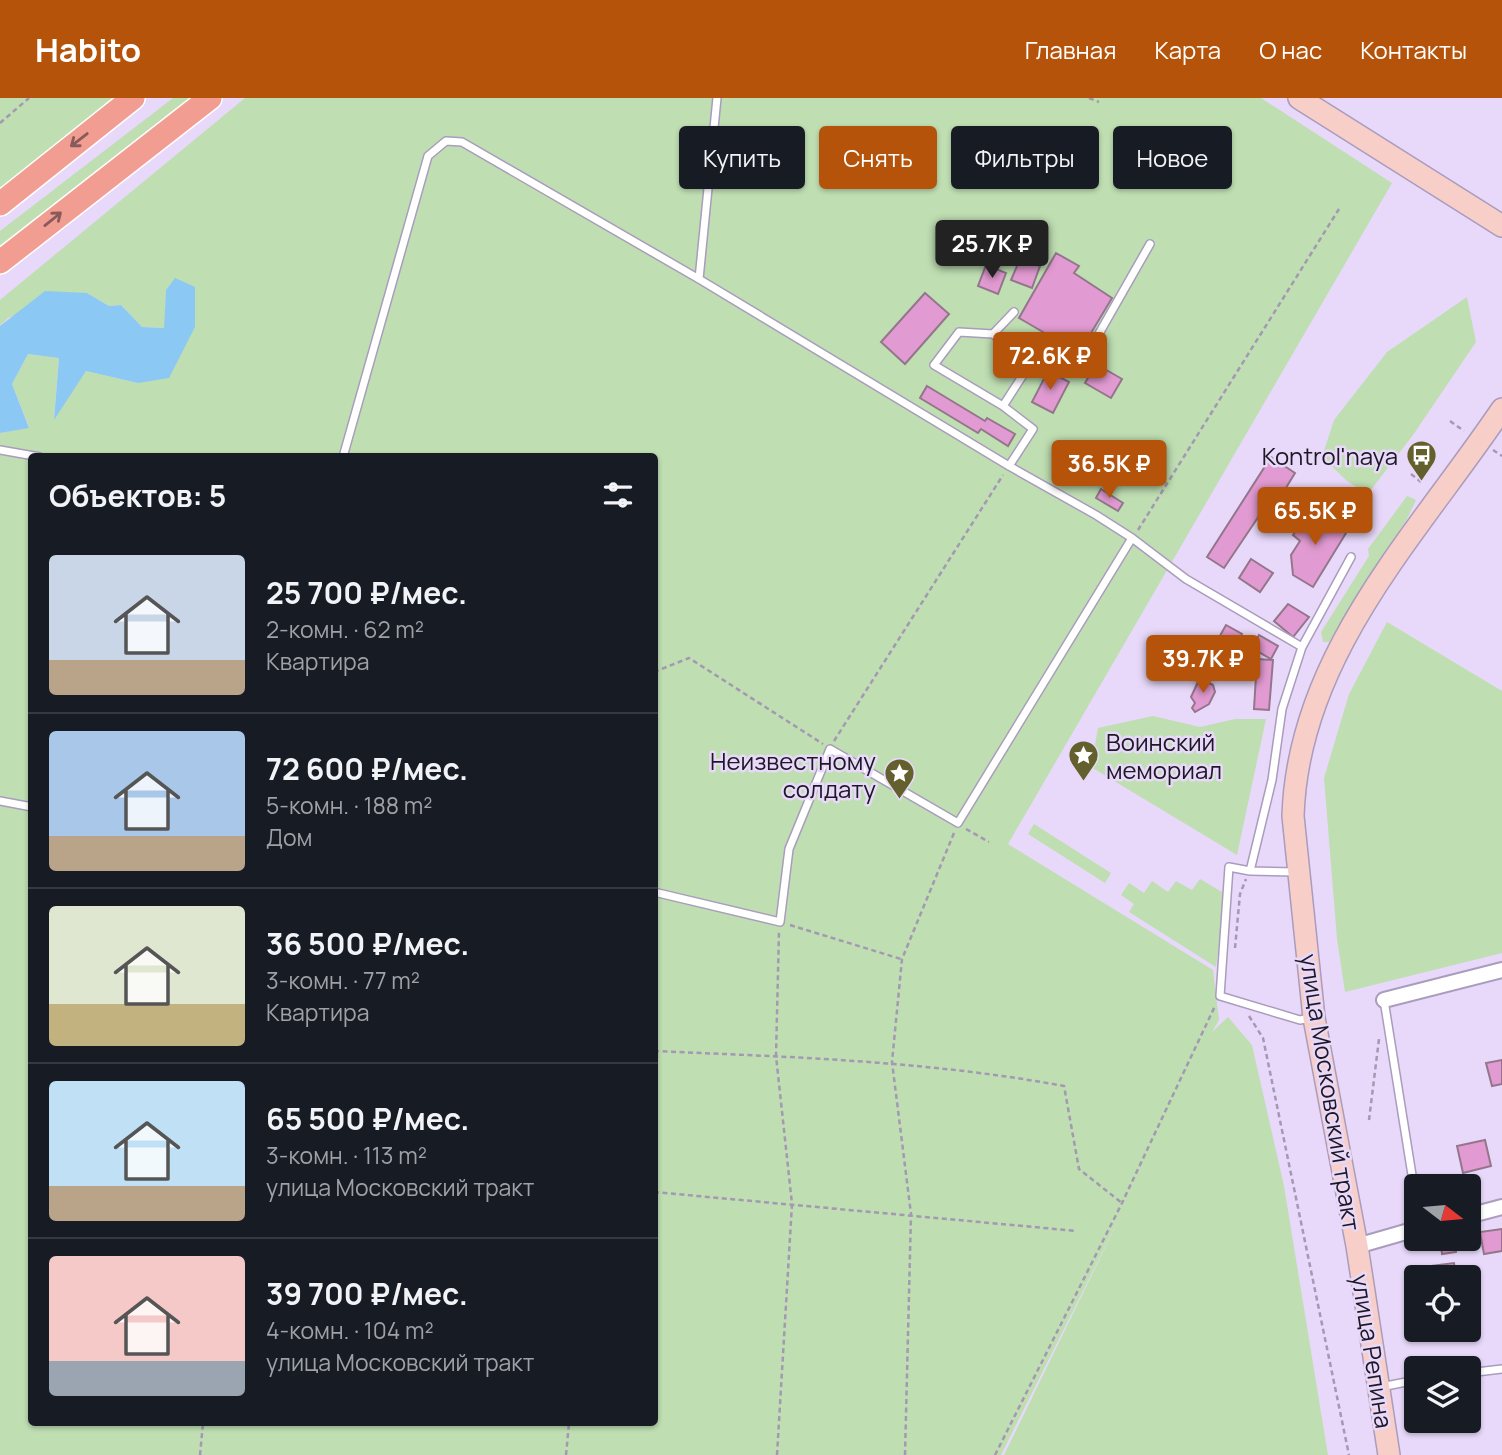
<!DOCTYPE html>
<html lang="ru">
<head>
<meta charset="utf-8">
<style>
  :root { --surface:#171b24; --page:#20242c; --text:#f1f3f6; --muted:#9ea1a6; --line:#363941; --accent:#b45309 }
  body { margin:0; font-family:Manrope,sans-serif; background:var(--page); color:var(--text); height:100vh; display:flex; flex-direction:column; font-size:26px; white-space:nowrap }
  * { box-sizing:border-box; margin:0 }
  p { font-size:23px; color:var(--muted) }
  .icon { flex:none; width:38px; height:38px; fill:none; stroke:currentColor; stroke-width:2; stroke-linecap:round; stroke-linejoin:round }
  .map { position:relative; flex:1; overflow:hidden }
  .details { position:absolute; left:28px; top:355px; width:630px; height:973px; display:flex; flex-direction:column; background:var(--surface); border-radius:7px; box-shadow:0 2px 5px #0004 }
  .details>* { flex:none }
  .banner { position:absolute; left:679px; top:28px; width:665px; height:63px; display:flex; gap:14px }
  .needle { width:46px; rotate:106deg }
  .buttons { position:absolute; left:1404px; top:1076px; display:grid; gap:14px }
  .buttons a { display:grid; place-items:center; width:77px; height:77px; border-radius:7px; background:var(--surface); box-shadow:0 2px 5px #0004; font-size:35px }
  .price { position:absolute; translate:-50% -60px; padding:0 16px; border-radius:7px; background:var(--accent); color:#fff; font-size:23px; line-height:46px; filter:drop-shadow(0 2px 4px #0008) }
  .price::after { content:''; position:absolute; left:50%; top:42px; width:21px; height:16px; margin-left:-10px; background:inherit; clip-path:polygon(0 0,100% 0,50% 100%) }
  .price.on { background:#222; color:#fff }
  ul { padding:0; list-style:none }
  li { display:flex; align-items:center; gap:21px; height:175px; padding:0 21px }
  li+li { border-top:2px solid var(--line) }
  li span { display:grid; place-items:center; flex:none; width:196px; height:140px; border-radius:7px; color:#555 }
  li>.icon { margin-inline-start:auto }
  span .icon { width:84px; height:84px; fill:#fffc; stroke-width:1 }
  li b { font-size:30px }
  h2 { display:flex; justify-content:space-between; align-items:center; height:84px; padding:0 21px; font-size:30px }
  .pill { padding:0 24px; border-radius:7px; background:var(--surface); box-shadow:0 2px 5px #0004; font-size:24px; line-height:63px }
  .pill.on { background:var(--accent); color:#fff }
  header { display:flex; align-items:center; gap:42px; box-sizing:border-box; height:98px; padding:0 35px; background:var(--accent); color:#fff }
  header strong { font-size:33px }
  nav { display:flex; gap:38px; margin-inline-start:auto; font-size:24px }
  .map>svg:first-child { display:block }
  .green { fill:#bfdeb2; fill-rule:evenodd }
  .water { fill:#8cc8f4 }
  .building { fill:#e29bd2; stroke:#93768b; stroke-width:2 }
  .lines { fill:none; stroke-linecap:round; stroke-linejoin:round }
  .service-casing { stroke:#aa9cbc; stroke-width:10 }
  .minor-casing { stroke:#aa9cbc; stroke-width:18 }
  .secondary-casing { stroke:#aa9cbc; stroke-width:24 }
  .primary-casing { stroke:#fff; stroke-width:26 }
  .path { stroke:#a498b2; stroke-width:2.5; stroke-dasharray:5 3.5; stroke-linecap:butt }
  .service { stroke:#fff; stroke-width:7 }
  .minor { stroke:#fff; stroke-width:14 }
  .secondary { stroke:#f8cec8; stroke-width:21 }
  .primary { stroke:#f29d91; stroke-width:23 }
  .oneway { stroke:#885a5a }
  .labels { text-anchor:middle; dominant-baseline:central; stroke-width:5; stroke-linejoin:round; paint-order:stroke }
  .poi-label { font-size:24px; fill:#1d1824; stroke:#e8d9fa; text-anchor:end }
  .street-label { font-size:24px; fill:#1d1824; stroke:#e8d9fa }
</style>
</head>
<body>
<header>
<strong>Habito</strong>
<nav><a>Главная</a><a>Карта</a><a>О нас</a><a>Контакты</a></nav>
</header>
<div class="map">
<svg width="1502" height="1357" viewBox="0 0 1502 1357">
  <rect width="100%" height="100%" fill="#e8d9fa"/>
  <path class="green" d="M0,0H117L0,91Z
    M173,0H197L0,153V133Z
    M245,0H1261L1392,85L1008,746L1213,872L1219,922L1212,934L1228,919L1252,947L1284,1088L1328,1357H1004L1124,1111L1001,1357H0V335L29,329L12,286L28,256L59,260L54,320L86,273L138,285L195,190L175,181L166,192L165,230L142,229L121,207L109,208L87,195L8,220L0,228V202ZM32,359H654V1325H32Z
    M1467,199L1476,244L1413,337L1367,397L1346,382L1322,359L1334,322L1387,254Z
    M1407,398L1416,402L1407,421L1329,544H1323L1321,534L1369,458L1368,451Z
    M1387,524L1502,593V855L1345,894L1337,841L1324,680L1349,596Z
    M1153,618L1200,629L1235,621H1266L1237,757L1091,669L1098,630Z
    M1034,726L1111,775L1105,785L1028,736Z
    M1200,781L1222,794L1221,831L1216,869L1129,814L1134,806L1121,797L1129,785L1144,795L1152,783L1168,794L1176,783L1192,792Z"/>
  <path class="water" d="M175,180L195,189V229L169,280L138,285L86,273L54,322L59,260L28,256L12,286L29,330L0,335V228L45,193L87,195L109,208L121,207L142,229L164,230L166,192Z"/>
  <path class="building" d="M1056,155L1079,168L1074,175L1112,200L1079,255L1019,220Z
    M1020,161L1040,168L1032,190L1011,182Z
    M986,167L1006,175L998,196L978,188Z
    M925,195L949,216L905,266L881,244Z
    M1096,266L1122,281L1111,300L1085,285Z
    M1048,273L1069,284L1053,315L1032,304Z
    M927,288L985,323L987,320L1015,336L1008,348L981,331L978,335L920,300Z
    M1271,359L1295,375L1281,398L1305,413L1295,428L1265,409L1224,470L1207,459Z
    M1101,391L1123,405L1118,413L1096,400Z
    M1311,411L1346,435L1313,489L1293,477L1291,457L1300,443L1293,437Z
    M1251,461L1273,475L1260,494L1239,480Z
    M1288,506L1309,519L1293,539L1274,523Z
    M1226,527L1242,536L1229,559L1213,550Z
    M1259,537L1278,548L1271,561L1252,550Z
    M1257,561L1273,562L1269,612L1254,611Z
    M1205,583L1213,587L1215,594L1209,606L1195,614L1192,610L1195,605L1191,599L1198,584Z
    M1502,962V986L1492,988L1486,965Z
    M1485,1042L1491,1068L1463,1075L1457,1048Z
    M1502,1131V1153L1484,1156L1480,1134Z
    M1440,1141H1454L1456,1154L1442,1156Z
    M1454,1165L1456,1180H1424L1422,1169Z"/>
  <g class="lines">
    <defs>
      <path id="service" d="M699,181L717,0
        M993,236L1014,214
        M1003,308L1030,266L1080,269L1150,146
        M0,352L40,359
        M343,359L428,58L446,43L462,44L699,181L1009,368L1096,417L1132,440L1186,481L1302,549
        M1009,368L1033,331L1003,308L934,267L959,234L993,236L1030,266
        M0,703L32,709
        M1250,773L1272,682L1282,611L1302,549L1351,459
        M1296,774L1250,773L1229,769L1220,898L1300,922L1310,920
        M654,794L780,824L789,751L830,651L958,725L1132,440
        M1384,902L1416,1102
        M1468,1275L1502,1271
        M1381,1289L1416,1282"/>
      <path id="minor" d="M1384,902L1502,872
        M1468,1118L1502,1109
        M1357,1148L1416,1131"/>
      <path id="secondary" d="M1299,0L1502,128
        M1389,1357L1357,1148L1314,920L1293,718C1298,557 1417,437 1502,311"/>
      <path id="primary" d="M0,106L133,0
        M0,164L210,0"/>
    </defs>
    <use href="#service" class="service-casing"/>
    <use href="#minor" class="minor-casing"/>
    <use href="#secondary" class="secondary-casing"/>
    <use href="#primary" class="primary-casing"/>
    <path class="path" d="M1089,0L1099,4
      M0,25L29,0
      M1450,323L1464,333
      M1493,352L1502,358
      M1411,376L1421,384
      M1138,432L1339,111
      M654,574L689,560L823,646
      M834,643L1003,377
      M966,731L989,744
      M790,827L901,861
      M1235,850L1240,796L1246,781
      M1249,918L1263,940L1349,1357
      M654,953C792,959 928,963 1064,988L1079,1071L1122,1105
      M1369,1022L1379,941
      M654,1094L1077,1133
      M200,1357L203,1325
      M566,1357L569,1325
      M777,1357L792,1106L776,958L779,833
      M905,1357L911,1116L892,964L902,861L954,735
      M995,1357L1122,1105L1215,908"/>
    <use href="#service" class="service"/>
    <use href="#minor" class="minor"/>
    <use href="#secondary" class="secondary"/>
    <use href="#primary" class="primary"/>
  </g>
  <defs><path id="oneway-shaft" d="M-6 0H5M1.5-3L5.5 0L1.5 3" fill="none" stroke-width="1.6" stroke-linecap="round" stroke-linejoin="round" transform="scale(1.75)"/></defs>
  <g class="oneway">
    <use href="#oneway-shaft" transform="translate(79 42) rotate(142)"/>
    <use href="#oneway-shaft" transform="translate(53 121) rotate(-39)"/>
  </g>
  <defs>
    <symbol id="bus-pin" viewBox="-11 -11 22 30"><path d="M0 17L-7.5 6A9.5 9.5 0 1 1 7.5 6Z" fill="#64602d" stroke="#e8d9fa"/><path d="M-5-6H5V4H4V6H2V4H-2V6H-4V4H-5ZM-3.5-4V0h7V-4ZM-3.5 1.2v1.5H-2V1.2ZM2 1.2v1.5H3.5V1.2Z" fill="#fff"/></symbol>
    <symbol id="sight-pin" viewBox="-11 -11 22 30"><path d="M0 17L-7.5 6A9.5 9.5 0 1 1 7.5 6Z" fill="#64602d" stroke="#e8d9fa"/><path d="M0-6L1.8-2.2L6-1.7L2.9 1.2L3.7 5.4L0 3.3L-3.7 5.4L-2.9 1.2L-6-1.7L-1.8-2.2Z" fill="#fff"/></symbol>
  </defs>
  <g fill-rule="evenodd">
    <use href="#bus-pin" x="1404" y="340" width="35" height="47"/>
    <use href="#sight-pin" x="1066" y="640" width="35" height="47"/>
    <use href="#sight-pin" x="882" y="658" width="35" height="47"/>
  </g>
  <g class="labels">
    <g class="poi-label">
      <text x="1398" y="357">Kontrol'naya</text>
      <text x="1106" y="643" text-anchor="start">Воинский<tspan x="1106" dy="28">мемориал</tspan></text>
      <text x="876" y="662">Неизвестному<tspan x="876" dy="28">солдату</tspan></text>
    </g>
    <g class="street-label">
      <text transform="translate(1331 994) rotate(81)">улица Московский тракт</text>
      <text transform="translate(1373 1253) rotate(81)">улица Репина</text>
    </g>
  </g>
</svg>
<div class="buttons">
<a><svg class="needle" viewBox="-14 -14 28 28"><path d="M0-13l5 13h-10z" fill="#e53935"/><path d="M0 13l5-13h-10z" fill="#9ea1a6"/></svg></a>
<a><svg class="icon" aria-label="locate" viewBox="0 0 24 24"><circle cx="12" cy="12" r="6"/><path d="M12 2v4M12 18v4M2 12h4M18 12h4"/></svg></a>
<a><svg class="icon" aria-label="layers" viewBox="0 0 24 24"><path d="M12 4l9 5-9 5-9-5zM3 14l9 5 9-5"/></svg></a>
</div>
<b class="price on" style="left:992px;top:182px">25.7K ₽</b>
<b class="price" style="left:1050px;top:294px">72.6K ₽</b>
<b class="price" style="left:1109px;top:402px">36.5K ₽</b>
<b class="price" style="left:1315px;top:449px">65.5K ₽</b>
<b class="price" style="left:1203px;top:597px">39.7K ₽</b>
<div class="banner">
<a class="pill">Купить</a>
<a class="pill on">Снять</a>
<a class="pill">Фильтры</a>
<a class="pill">Новое</a>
</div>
<section class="details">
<h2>Объектов: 5<svg class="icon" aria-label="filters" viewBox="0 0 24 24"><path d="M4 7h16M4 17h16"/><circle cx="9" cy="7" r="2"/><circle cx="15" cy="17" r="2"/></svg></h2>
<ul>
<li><span style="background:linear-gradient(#c9d6e8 75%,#b9a48a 0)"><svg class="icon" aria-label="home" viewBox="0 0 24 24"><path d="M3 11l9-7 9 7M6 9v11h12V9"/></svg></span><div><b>25 700 ₽/мес.</b><p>2-комн. · 62 m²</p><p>Квартира</p></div></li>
<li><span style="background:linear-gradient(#a9c7e8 75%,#b9a48a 0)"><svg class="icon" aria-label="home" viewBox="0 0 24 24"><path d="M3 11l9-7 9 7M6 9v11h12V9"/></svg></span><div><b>72 600 ₽/мес.</b><p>5-комн. · 188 m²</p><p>Дом</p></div></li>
<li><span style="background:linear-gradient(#dfe7d0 70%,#c2b280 0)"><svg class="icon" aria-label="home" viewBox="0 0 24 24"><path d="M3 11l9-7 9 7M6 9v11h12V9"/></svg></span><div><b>36 500 ₽/мес.</b><p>3-комн. · 77 m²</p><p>Квартира</p></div></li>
<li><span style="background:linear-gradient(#bfe0f5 75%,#b9a48a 0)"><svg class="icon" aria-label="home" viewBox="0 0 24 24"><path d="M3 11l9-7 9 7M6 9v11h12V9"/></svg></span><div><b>65 500 ₽/мес.</b><p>3-комн. · 113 m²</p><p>улица Московский тракт</p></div></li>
<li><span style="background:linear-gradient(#f6c9c9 75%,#9aa5b1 0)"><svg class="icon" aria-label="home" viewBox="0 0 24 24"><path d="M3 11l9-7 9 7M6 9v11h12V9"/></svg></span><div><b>39 700 ₽/мес.</b><p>4-комн. · 104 m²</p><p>улица Московский тракт</p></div></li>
</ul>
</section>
</div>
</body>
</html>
